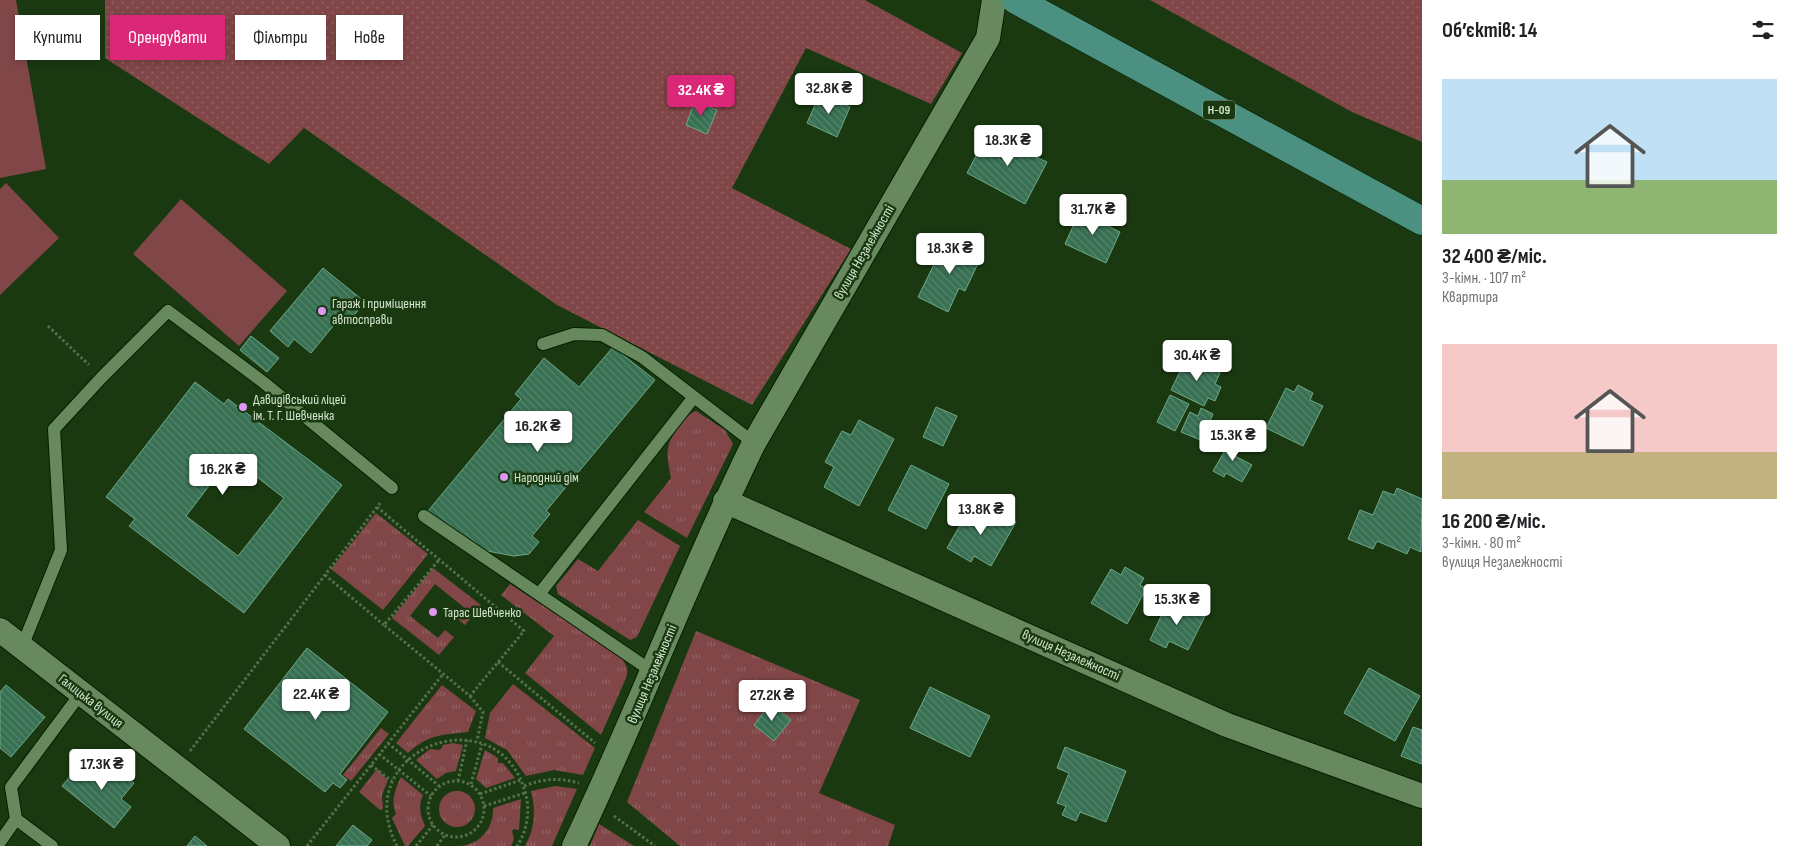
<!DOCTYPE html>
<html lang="uk">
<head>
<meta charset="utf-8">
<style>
  :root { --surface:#fff; --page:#f2f2f2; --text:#202124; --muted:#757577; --accent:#db2777 }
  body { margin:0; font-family:"Sofia Sans Condensed",sans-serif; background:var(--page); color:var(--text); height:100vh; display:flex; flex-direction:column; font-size:19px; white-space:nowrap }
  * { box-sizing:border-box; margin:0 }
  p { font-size:16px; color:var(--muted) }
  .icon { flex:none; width:28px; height:28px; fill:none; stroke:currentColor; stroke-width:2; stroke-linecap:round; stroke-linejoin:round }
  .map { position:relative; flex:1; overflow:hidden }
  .details { display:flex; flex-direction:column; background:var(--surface); width:375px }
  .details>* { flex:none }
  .hud { position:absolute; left:15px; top:15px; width:475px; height:45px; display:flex; gap:10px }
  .price { position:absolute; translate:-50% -42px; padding:0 11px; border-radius:5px; background:#fff; color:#222; font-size:16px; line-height:32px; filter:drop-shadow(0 1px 2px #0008) }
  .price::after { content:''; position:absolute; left:50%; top:30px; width:15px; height:11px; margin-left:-8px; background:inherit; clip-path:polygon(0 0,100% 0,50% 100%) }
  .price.active { background:var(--accent); color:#fff }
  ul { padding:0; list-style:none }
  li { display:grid; align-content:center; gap:10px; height:265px; padding:0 20px }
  li span { display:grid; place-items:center; height:155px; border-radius:0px; color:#555 }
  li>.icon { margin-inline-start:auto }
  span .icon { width:90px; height:90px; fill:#fffc; stroke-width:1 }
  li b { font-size:21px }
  h2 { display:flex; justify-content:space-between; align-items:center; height:60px; padding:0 20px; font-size:21px }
  .chip { padding:0 18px; border-radius:0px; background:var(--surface); box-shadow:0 2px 8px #0003; font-size:18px; line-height:45px }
  .chip.active { background:var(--accent); color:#fff }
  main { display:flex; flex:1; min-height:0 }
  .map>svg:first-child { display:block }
  .grass { fill:url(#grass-tufts) }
  .garden { fill:url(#garden-dots) }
  .pitch { fill:#814648 }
  .building { fill:url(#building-back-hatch); stroke:#6fa888; fill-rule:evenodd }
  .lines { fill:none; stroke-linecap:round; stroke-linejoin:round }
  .service-casing { stroke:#022000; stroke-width:14 }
  .minor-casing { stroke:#022000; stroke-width:26 }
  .primary-casing { stroke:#022000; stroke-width:29 }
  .path { stroke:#55704d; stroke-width:3; stroke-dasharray:2.5 2.5; stroke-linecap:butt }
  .service { stroke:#67895d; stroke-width:12 }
  .minor { stroke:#67895d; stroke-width:24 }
  .primary { stroke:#4b9080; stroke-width:28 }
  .poi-dot { fill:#df98f1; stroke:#1a3911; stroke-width:2 }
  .labels { text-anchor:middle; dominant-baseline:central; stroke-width:5; stroke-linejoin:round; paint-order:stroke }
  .shield { fill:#1a3911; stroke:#9bb195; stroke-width:1 }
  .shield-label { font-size:12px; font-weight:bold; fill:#d2e5cd }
  .street-label { font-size:14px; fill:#d2e5cd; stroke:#1a3911 }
  .poi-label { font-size:14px; fill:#d2e5cd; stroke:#1a3911; text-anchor:start }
</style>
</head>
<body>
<main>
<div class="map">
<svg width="1422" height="846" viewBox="0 0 1422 846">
  <defs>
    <pattern id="grass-tufts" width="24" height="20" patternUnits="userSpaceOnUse" patternTransform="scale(1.25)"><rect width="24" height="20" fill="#814648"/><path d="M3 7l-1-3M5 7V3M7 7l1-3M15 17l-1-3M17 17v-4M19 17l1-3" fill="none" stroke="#926161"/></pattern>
    <pattern id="garden-dots" width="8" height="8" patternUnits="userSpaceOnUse" patternTransform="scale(1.25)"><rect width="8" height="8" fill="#814648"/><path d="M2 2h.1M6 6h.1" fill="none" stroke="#926161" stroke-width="1.8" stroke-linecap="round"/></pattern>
    <pattern id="building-back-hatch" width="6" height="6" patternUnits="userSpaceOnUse" patternTransform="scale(1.25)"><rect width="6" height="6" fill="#387053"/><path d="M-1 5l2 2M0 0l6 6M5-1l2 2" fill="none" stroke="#54846b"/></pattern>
  </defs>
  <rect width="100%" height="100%" fill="#1a3911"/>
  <path class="grass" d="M696,411L725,430L733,444L687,538L644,512L671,478C666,451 664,446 682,423C686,418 690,413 696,411Z
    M376,513L428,554L383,610L331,569Z
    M638,520L680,546L637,637L630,640L558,594L556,586L578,559L598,571Z
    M433,568L481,605L465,625L458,619L466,609L435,584L410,616L438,638L445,630L454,637L439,655L392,618Z
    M510,584L620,656C626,664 629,668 626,678L601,735L525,673L554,636L501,595Z
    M696,631L860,700L819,793L895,825L888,846H680L627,802Z
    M513,684L595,748L583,775L554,770L526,776L507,750L485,738L490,713Z
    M442,685L476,711L468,732C441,735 429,734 408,753L396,743Z
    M381,728L389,734L351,781L343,775Z
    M453,743L463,745L456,771L446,773L437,779L416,760L430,749L440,750L443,745Z
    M485,750L498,758V763H503L515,778L486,788L476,779Z
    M377,769L388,780L382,795L383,809L380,810L359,792Z
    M401,777L423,795C418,806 420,815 425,826L408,846H405L392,818L396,814C391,801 394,792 401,777Z
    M555,786L577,789L552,846H525C535,828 536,811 531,791Z
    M439 809a18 18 0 1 1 36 0a18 18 0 1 1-36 0Z
    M521,799L519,830L514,829L512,831L514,839L511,846H461C480,844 494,828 493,808Z
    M599,824L634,846H590Z"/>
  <path class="garden" d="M105,0H865L962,53L931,104L806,48L732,188L851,249L752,405L557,305L304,128L269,164L105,58Z
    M1150,0H1422V142L1352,112Z"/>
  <path class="pitch" d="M0,0H16L46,169L0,178Z
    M6,183L59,238L0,295V189Z
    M181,199L287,291L239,346L133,254Z"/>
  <path class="building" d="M820,94L850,107L837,137L807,123Z
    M695,101L717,110L707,134L686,125Z
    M988,133L1005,142L1009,135L1034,147L1031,155L1047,162L1025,204L967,173Z
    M1095,211L1109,218L1106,225L1120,232L1106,263L1065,244L1079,213L1091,218Z
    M945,242L959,249L963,242L979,249L975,257L980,259L965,291L959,288L948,312L918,297Z
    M323,268L365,302L345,326L338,320L311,353L294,339L288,347L270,331Z
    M251,336L279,358L267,372L240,350Z
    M613,347L655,380L546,511L550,514L532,536L539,542L529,554L514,556L487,551L458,536L428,511L521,399L515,394L544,358L579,387Z
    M1187,357L1220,373L1215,384L1221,387L1215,401L1208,398L1204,406L1171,390Z
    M195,382L224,404L228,399L342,485L244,613L129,526L135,519L106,497ZM231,457L284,498L238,556L186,516Z
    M1298,385L1313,393L1310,400L1323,406L1303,446L1266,428L1286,388L1294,392Z
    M1170,395L1189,404L1175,431L1157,422Z
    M936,407L957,416L943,446L923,437Z
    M1201,408L1213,414L1210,421L1223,427L1215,446L1181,432L1190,412L1198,416Z
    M859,420L894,439L859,506L824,487L834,467L825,462L842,431L851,435Z
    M1233,437L1243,442L1235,456L1252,465L1242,482L1226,473L1224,477L1213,471Z
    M911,465L949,484L926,529L888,510Z
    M1397,488L1422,499L1421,552L1410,547L1407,554L1377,541L1373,549L1348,539L1360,510L1373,515L1383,491L1394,495Z
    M971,506L992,517L996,510L1016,522L991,566L974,556L971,562L947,548Z
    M1125,567L1144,578L1140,585L1146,589L1127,624L1091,603L1111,569L1121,575Z
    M1169,599L1205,616L1188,650L1169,641L1166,648L1150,640Z
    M307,648L388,712L340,774L347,780L340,788L333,783L325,792L244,729Z
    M1369,668L1420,696L1395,741L1344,713Z
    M6,685L45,717L11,757L0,748V692Z
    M930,687L990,716L970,757L910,728Z
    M771,703L791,720L774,741L754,725Z
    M1413,727L1422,730V764L1401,756Z
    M1065,747L1126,771L1106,822L1080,812L1076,821L1062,815L1066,806L1057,803L1069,773L1057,768Z
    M103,758L134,783L121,799L131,807L114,828L62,786L78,767L89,775Z
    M353,825L372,840L367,846H336Z
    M195,836L207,846H187Z"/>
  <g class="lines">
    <defs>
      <path id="service" d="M543,344L574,334L602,335L642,357L754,443
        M424,516L653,672
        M540,593L694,397
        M22,647L61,550L54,429L102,377L168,311L263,382L392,488
        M16,819L52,846
        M0,842L16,819L11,787L81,693"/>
      <path id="minor" d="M725,501L1227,725L1422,796
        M0,630L278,846
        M574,846C638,713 689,575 754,443L988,38L994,0"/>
      <path id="primary" d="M1016,0L1422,221"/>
    </defs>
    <use href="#service" class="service-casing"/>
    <use href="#minor" class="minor-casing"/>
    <use href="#primary" class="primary-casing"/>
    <path class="path" d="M48,326L89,365
      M377,507L524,631L470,696L384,625L439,560
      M325,575L384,625
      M498,662L595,743
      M470,696L483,712L477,741
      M388,743L439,786
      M190,751L381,502
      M379,754L431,796
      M371,765L392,781
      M428 809a28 28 0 1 1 56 0a28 28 0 1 1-56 0Z
      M458,781L467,740
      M471,784L482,744
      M524,786C543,779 558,777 579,783
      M480,794L521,780
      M484,806L525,793
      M614,816L655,846
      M307,846L443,674
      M397,846C346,748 500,692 526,795C530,811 527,832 517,846
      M416,846L433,825
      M437,846L445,835"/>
    <use href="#service" class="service"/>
    <use href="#minor" class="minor"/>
    <use href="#primary" class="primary"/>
  </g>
  <g class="poi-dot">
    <circle cx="322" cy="311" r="5"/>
    <circle cx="243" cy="407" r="5"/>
    <circle cx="504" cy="477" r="5"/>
    <circle cx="433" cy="612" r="5"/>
  </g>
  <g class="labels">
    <rect class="shield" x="1203" y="100.5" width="32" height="19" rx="4"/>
    <g class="shield-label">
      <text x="1219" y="110">Н-09</text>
    </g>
    <g class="street-label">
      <text transform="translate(864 252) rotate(-60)">вулиця Незалежності</text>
      <text transform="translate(1071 655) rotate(24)">вулиця Незалежності</text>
      <text transform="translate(652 674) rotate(-67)">вулиця Незалежності</text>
      <text transform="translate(91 701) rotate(38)">Галицька вулиця</text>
    </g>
    <g class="poi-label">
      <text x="332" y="303">Гараж і приміщення<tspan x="332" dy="16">автосправи</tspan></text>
      <text x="253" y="399">Давидівський ліцей<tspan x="253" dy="16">ім. Т. Г. Шевченка</tspan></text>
      <text x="514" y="477">Народний дім</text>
      <text x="443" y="612">Тарас Шевченко</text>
    </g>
  </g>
</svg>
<b class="price" style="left:829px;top:115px">32.8K ₴</b>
<b class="price active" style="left:701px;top:117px">32.4K ₴</b>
<b class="price" style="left:1008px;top:167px">18.3K ₴</b>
<b class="price" style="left:1093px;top:236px">31.7K ₴</b>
<b class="price" style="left:950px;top:275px">18.3K ₴</b>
<b class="price" style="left:1197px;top:382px">30.4K ₴</b>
<b class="price" style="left:538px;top:453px">16.2K ₴</b>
<b class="price" style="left:1233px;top:462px">15.3K ₴</b>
<b class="price" style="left:223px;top:496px">16.2K ₴</b>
<b class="price" style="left:981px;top:536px">13.8K ₴</b>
<b class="price" style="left:1177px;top:626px">15.3K ₴</b>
<b class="price" style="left:316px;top:721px">22.4K ₴</b>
<b class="price" style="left:772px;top:722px">27.2K ₴</b>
<b class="price" style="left:102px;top:791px">17.3K ₴</b>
<div class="hud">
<a class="chip">Купити</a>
<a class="chip active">Орендувати</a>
<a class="chip">Фільтри</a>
<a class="chip">Нове</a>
</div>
</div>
<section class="details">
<h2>Об’єктів: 14<svg class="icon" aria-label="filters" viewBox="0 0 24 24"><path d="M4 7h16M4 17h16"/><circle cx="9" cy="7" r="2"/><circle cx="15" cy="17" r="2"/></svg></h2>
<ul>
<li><span style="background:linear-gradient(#bfe0f5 65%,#8fb573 0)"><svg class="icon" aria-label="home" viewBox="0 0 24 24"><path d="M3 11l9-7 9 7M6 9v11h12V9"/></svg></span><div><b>32 400 ₴/міс.</b><p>3-кімн. · 107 m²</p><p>Квартира</p></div></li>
<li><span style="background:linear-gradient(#f6c9c9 70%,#c2b280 0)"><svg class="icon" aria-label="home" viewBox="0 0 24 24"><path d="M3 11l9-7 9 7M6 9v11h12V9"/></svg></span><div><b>16 200 ₴/міс.</b><p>3-кімн. · 80 m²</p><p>вулиця Незалежності</p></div></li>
</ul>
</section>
</main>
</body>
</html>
